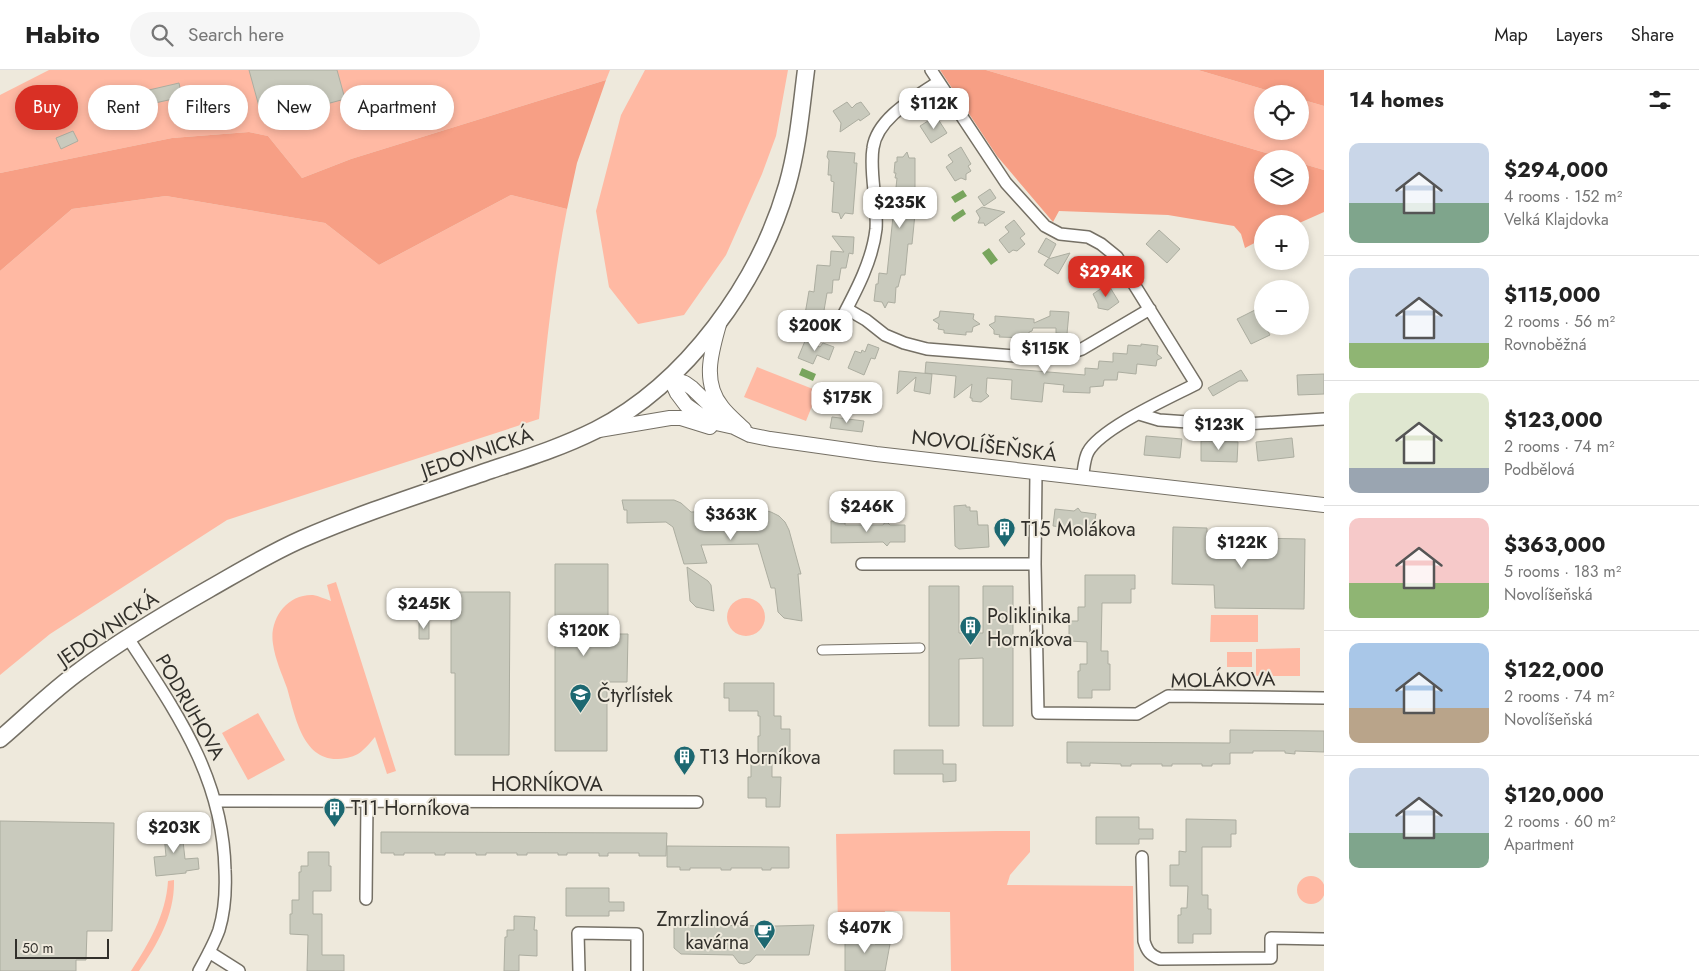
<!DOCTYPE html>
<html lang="en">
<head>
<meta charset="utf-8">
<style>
  :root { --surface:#fff; --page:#f6f6f6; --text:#222; --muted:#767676; --line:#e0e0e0; --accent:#d93025 }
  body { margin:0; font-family:Jost,sans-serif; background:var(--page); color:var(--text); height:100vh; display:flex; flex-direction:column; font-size:19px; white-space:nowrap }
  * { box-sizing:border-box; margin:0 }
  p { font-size:16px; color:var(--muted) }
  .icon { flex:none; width:28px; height:28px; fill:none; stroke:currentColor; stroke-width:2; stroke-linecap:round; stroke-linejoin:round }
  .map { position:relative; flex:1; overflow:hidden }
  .panel { display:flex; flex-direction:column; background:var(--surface); width:375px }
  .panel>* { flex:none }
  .hud { position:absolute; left:15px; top:15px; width:475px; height:45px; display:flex; gap:10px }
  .buttons { position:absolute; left:1254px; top:15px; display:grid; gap:10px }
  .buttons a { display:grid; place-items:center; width:55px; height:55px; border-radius:50%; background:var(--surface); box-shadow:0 2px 8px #0003; font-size:25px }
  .scale { position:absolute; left:15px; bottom:12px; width:94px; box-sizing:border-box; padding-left:5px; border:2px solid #32302b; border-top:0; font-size:14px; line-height:18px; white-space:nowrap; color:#32302b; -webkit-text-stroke:4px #eee9dc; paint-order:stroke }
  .price { position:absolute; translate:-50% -42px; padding:0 11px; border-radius:10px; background:#fff; color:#222; font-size:16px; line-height:32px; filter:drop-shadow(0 1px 2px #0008) }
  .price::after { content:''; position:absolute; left:50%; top:30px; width:15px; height:11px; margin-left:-8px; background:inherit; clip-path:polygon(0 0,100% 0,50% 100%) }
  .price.on { background:var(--accent); color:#fff }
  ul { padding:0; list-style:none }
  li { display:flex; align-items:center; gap:15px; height:125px; padding:0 25px }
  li+li { border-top:1px solid var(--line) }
  li span { display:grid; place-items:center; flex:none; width:140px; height:100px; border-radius:10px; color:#555 }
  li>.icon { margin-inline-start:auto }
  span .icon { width:60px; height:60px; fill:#fffc; stroke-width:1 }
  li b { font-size:21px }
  h2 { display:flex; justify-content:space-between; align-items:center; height:60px; padding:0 25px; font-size:21px }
  .pill { padding:0 18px; border-radius:22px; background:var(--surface); box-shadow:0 2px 8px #0003; font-size:18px; line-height:45px }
  .pill.on { background:var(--accent); color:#fff }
  header { display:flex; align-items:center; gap:30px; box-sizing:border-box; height:70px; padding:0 25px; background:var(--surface); border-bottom:1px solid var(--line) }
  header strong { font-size:24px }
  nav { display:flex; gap:28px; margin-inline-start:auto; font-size:18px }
  .search { width:350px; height:45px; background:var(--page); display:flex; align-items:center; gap:12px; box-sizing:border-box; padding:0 18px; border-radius:28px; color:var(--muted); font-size:19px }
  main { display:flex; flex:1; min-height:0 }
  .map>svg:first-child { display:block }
  .green { fill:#ffb9a3 }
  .forest { fill:#f79f85 }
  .water { fill:#78a55d }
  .building { fill:#c9cabd; stroke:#acada0 }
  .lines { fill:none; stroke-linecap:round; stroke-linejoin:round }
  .pedestrian-casing { stroke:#757065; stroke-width:11 }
  .minor-casing { stroke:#757065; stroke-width:14 }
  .tertiary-casing { stroke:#757065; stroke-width:16 }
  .secondary-casing { stroke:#757065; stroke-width:19 }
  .pedestrian { stroke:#fff; stroke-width:9 }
  .minor { stroke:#fff; stroke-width:11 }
  .tertiary { stroke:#fff; stroke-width:14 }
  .secondary { stroke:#fff; stroke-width:16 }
  .labels { text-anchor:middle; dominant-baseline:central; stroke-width:4; stroke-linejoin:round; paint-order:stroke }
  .street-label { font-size:20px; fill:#32302b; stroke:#eee9dc }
  .poi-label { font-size:20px; fill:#32302b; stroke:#eee9dc; text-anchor:start }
</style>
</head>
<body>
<header>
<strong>Habito</strong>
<div class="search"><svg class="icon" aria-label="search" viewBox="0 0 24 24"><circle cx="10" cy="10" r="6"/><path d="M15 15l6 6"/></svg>Search here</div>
<nav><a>Map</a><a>Layers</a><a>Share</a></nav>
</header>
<main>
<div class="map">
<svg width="1324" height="901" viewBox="0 0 1324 901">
  <rect width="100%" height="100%" fill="#eee9dc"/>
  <path class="green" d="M49,0H610L606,10L351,89L302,108L268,66L249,62L172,68L0,103V25Z
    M645,0H788L776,66L762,104L726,185L684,245L638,254L609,217L596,141L621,45Z
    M986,0H1198L1280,24H1262V61H1300V29L1324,36V100L1300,93V89H1286Z
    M511,125L567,139C553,208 546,278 539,349L227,450L50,564L0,605V201L72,139L166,126L325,153L379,195Z
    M757,297L818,321L806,351L744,327Z
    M336,512L396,701L387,704L375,667C363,681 358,688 338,689C302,690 295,645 287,618C282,604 275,589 273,574C269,550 286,524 313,525C319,526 325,529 331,531L327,515Z
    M727 547a19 19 0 1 1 38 0a19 19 0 1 1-38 0Z
    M1211,545H1258V572H1210Z
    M1300,578V606H1256V579Z
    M1227,582H1252V597H1227Z
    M258,643L285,690L248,710L222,663Z
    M996,761H1030V782L1010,805L1007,815L1133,816L1134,901H951L950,842L885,841L884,856H838L836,764Z
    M1297 820a14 14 0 1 1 28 0a14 14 0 1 1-28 0Z
    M174,810C175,844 158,874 139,901H131C149,873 166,845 168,811Z"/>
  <path class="forest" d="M940,0H986L1286,89H1262V126H1300V93L1324,100V142L1297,154H1262V169L1245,178L1241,164L1234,156L1168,145L1059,141L1053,152L997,86Z
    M1198,0H1324V36L1300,29V24H1280Z
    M606,10L577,93L567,139L511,125L379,195L325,153L166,126L72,139L0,201V103L172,68L249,62L268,66L302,108L351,89Z"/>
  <path class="water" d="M963,120L967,126L955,133L951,127Z
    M963,139L966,144L954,152L951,148L952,146Z
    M989,178L998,190L991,195L982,183Z
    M802,298L816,304L813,311L799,305Z"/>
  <path class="building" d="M249,0H337L345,29L263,51Z
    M179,13L182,27L137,37V40L112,48L107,34L136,23Z
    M847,32L852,38L856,34L861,32L870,44L860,51L859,49L840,62L841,53L833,41Z
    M936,46L947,63L931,73L920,56Z
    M73,61L78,71L61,79L56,68Z
    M961,77L971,94L968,96L971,101L966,104V110L961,108L955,111L946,97L953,92L948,85Z
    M828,81L855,83L854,93H857L853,144L845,143L841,149L839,143L832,142L834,112L831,111V105H828L829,90L827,87Z
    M907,82L909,88H915V118L922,119L921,135L916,134L912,174H908L905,205H901L898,217H896L895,233L888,232L885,238L882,232L874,231L876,214H878L879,203L887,204L897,108H895L896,103H894L895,92H897V87H903Z
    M990,119L996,128L984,136L978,127Z
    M982,137L1005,142L985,156L984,153H978L980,148L976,141Z
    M1014,150L1025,164L1020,168L1025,174L1017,181L1013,180L1009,183L999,170L1009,162L1005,157Z
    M1159,160L1180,179L1167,193L1146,174Z
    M832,166L854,167L853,184L849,183L846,198H841L839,210H833L832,223H827L822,252L804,250L809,221L814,222L817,195L830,196L831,181L844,182Z
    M1046,168L1056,174L1049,188L1038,182Z
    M1070,183L1058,204L1044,195L1048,189Z
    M1108,214L1119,232L1108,240L1098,238V234L1093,224Z
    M1255,240L1262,251V256H1265L1270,265L1251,274L1237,249Z
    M940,241L974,244L973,249L980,254L973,257L972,262H966V265L944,263V260L938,259L939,254L933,250L939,247Z
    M1050,241L1069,242L1067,264L1056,263V258H1033L1032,261L1029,262V268L999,267L1000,265L994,264V260L989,255L995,252V246L1034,249V253L1050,246Z
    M805,271L820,277L823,273L834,277L829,290L817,285L813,294L798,288Z
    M868,274L879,278L875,289L871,288L864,305L848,298L855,281L861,283L862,280L865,282Z
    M1141,274L1158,276L1157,284L1162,288L1157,290L1156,296L1137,294L1136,304L1118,302L1117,310H1104L1103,316L1090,317V323L1063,322L1064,315L1044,313L1042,332L1011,329L1012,310L987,308L986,323L989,326L981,332L972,331V328H970L972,314L954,328L956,306L925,303L926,292L1085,305V298L1098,299L1099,291L1113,292V283L1127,284L1128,275L1141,276Z
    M1241,300L1248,311H1239L1213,326L1208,318Z
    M899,301L932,304L930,324L914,321L916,307L897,324Z
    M1324,304V324L1298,325L1297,305Z
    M832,347L864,351L862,362L830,358Z
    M1146,366L1182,369L1180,388L1144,385Z
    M1292,368L1294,387L1258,391L1256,372Z
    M1201,371L1238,372L1237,392L1201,391Z
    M622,430H674L681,433L691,442L762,440L771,442L779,446L785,452L789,460L801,504H798L802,551L784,548L778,542L775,518H771L758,474L701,475L707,493L684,494L673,457L666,452L627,453V440H624Z
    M966,435V437H970V441H977L978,455H988L989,477L959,479L955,476L954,436Z
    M1078,438L1081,442L1096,444L1093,461L1079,459L1075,462L1071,458L1053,456L1055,439L1074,441Z
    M831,451H845V455H883L886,451L890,455H905V472H890L887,476L883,472L831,473Z
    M1173,457L1207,458V467L1305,469L1304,539L1215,538L1214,515L1172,514Z
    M555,494H608V564H628L627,612H607V681H555Z
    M687,497L708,511L711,515L714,541L696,537L690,531Z
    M1085,505H1135V519H1131V533H1102L1101,581H1108V594H1110V620H1092V628H1078V601H1080V594H1087V572L1069,571V551H1078V537H1085Z
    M929,516H959V563H983V516H1013V656H983V588L959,589V656H929Z
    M451,522H510L509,685H455V603H451Z
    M419,551H429V569H419Z
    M724,613H774V646H781V659H790V685L772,684V707H781L780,737H766V728H748V707H751V694H758V666H760V646H758V641H729V628H724Z
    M1230,660L1324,661V682L1295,681V684L1285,683V681H1253V683H1230V694H1212V696H1202V694H1172V696H1162V694H1131V696H1121V694L1090,693V696H1081V693H1067V672L1230,673Z
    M894,680H943V694H956V711L943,712V704H894Z
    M1096,747H1139V759H1153V769H1139V774H1096Z
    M1186,749L1236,750V764H1231V777H1202V825H1208V839H1211V864H1193V873H1178V845H1181V838H1187L1188,816H1170V795H1179V781L1186,782Z
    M0,751L114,753L112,861H87L86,890H76V901H0Z
    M181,753L185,789L198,788L199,799L186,801V803L156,806L154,787L166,786L163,755Z
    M381,762L667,763L666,786H639V783H608V786H599V783H567V785H558V783H527V785H517V783H486V785H476V783H445V785H435V783H404V785H394V783H381Z
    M667,776L789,777V798H771V800H762V798H731V800H721V798H690V800H680V797H667Z
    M308,782H329V796H331V821H313V844H322V885H344V901H307L308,865L290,864V844H292V830H299V802H301V796H308Z
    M566,818H609V832H624V841H609V846H566Z
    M514,846L535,847L534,860H537V886L519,885V901H504L505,867H507V860H514Z
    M674,855L777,856L814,855L809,885H756L750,892L744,894L739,893L733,885L681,884L674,878Z
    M852,862L867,863V869H875V874H890L885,901H845V869H852Z"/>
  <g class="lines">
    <defs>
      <path id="pedestrian" d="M822,580L920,578"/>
      <path id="minor" d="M931,0L1006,113L1045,156L1060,164L1088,167L1101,174L1117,187L1196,314C1171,327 1101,358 1088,382C1084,389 1084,400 1082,408
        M847,239L866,250L885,265L904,273L927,279L1041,288L1061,286L1082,279L1150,239
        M835,261C851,230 872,195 876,159C878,133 869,103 873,78C877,48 916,27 938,12
        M1139,344L1159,350L1231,355L1324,349
        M1036,402L1035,494L1038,643L1137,644L1168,626L1324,628
        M862,494H1035
        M128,568C176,642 223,707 225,800C226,820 225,840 219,860C214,874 206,888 199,901
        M216,731L697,732
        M1142,787L1144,871C1147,881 1150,885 1160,889L1271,888V868L1324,869
        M366,829L367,732
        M209,882L239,901
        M579,901L578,863L637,864V901"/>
      <path id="tertiary" d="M720,251C712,280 701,311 722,337C728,345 737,352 744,359
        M670,308L677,323L686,335L700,345L716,353L734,357L750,365L770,369L876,384L1324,435
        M670,308L685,313L692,318L724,349
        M599,360L670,348H681L710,357"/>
      <path id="secondary" d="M0,669C27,646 53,620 81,600C121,570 165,544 209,519C239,502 270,483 302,469C364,442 428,422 491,400C527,388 562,377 596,360C687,313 759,213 787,116C798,78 801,39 806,0"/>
    </defs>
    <use href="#pedestrian" class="pedestrian-casing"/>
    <use href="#minor" class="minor-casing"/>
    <use href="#tertiary" class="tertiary-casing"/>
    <use href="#secondary" class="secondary-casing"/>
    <use href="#pedestrian" class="pedestrian"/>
    <use href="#minor" class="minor"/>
    <use href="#tertiary" class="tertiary"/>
    <use href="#secondary" class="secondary"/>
  </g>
  <defs>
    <symbol id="building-pin" viewBox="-11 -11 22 30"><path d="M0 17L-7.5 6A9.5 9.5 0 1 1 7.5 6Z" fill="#1d6871" stroke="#eee9dc"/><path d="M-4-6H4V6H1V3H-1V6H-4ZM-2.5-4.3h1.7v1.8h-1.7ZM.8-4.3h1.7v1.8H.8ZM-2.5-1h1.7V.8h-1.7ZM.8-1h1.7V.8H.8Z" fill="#fff"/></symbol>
    <symbol id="school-pin" viewBox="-11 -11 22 30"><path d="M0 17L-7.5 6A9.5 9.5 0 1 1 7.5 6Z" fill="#1d6871" stroke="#eee9dc"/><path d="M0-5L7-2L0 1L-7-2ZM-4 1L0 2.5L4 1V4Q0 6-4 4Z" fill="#fff"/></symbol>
    <symbol id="cafe-pin" viewBox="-11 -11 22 30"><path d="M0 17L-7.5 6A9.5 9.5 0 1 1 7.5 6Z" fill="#1d6871" stroke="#eee9dc"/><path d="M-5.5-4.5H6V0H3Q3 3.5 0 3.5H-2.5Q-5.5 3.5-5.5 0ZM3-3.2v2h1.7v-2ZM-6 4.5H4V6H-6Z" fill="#fff"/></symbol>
  </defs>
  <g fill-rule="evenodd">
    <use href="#building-pin" x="992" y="446" width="25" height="34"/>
    <use href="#building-pin" x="958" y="544" width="25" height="34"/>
    <use href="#school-pin" x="568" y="612" width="25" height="34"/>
    <use href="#building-pin" x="672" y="674" width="25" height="34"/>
    <use href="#building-pin" x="322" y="726" width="25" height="34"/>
    <use href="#cafe-pin" x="752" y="848" width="25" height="34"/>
  </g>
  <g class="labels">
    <g class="street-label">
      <text transform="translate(984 376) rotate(7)">NOVOLÍŠEŇSKÁ</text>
      <text transform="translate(477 383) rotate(-19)">JEDOVNICKÁ</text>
      <text transform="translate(108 559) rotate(-34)">JEDOVNICKÁ</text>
      <text transform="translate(1223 610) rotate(-1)">MOLÁKOVA</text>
      <text transform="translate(190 637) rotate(60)">PODRUHOVA</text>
      <text x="547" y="714">HORNÍKOVA</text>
    </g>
    <g class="poi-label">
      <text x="1021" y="459">T15 Molákova</text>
      <text x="987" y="546">Poliklinika<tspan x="987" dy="23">Horníkova</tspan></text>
      <text x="597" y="625">Čtyřlístek</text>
      <text x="700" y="687">T13 Horníkova</text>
      <text x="351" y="738">T11 Horníkova</text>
      <text x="749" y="849" text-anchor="end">Zmrzlinová<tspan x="749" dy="23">kavárna</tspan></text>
    </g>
  </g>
</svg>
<div class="buttons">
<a><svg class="icon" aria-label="locate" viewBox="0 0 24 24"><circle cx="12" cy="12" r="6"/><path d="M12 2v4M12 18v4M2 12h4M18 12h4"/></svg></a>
<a><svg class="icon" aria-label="layers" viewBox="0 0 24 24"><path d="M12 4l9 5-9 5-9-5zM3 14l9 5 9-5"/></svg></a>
<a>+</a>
<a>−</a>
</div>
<div class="scale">50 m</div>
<b class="price" style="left:934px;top:60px">$112K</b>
<b class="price" style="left:900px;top:159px">$235K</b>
<b class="price on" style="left:1106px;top:228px">$294K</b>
<b class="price" style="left:815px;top:282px">$200K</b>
<b class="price" style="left:1045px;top:305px">$115K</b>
<b class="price" style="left:847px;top:354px">$175K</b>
<b class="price" style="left:1219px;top:381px">$123K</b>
<b class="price" style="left:867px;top:463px">$246K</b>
<b class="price" style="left:731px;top:471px">$363K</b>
<b class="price" style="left:1242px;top:499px">$122K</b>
<b class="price" style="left:424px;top:560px">$245K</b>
<b class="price" style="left:584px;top:587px">$120K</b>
<b class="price" style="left:174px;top:784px">$203K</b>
<b class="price" style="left:865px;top:884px">$407K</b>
<div class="hud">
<a class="pill on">Buy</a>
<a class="pill">Rent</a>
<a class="pill">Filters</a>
<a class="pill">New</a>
<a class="pill">Apartment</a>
</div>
</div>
<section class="panel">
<h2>14 homes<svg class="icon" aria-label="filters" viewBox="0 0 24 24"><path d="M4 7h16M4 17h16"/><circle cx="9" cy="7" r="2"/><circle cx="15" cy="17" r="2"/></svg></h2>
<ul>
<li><span style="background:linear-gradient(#c9d6e8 60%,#7fa58c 0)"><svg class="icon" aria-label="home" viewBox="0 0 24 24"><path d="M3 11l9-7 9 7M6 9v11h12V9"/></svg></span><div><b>$294,000</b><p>4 rooms · 152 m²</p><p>Velká Klajdovka</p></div></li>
<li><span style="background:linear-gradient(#c9d6e8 75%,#8fb573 0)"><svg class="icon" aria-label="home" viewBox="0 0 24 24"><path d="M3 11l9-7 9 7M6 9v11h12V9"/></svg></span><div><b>$115,000</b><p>2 rooms · 56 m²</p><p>Rovnoběžná</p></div></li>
<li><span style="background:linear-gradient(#dfe7d0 75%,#9aa5b1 0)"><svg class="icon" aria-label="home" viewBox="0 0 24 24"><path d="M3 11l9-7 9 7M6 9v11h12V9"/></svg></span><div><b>$123,000</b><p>2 rooms · 74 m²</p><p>Podbělová</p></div></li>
<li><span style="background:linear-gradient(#f6c9c9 65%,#8fb573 0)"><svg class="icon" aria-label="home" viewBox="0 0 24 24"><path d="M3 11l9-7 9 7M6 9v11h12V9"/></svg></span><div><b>$363,000</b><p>5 rooms · 183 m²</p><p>Novolíšeňská</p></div></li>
<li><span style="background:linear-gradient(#a9c7e8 65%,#b9a48a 0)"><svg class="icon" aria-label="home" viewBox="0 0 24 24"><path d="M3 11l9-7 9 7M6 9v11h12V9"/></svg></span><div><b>$122,000</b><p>2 rooms · 74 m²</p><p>Novolíšeňská</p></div></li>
<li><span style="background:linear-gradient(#c9d6e8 65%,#7fa58c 0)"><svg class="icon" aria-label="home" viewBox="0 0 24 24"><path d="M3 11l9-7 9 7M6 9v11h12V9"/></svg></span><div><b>$120,000</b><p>2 rooms · 60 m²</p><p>Apartment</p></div></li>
</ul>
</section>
</main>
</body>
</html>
